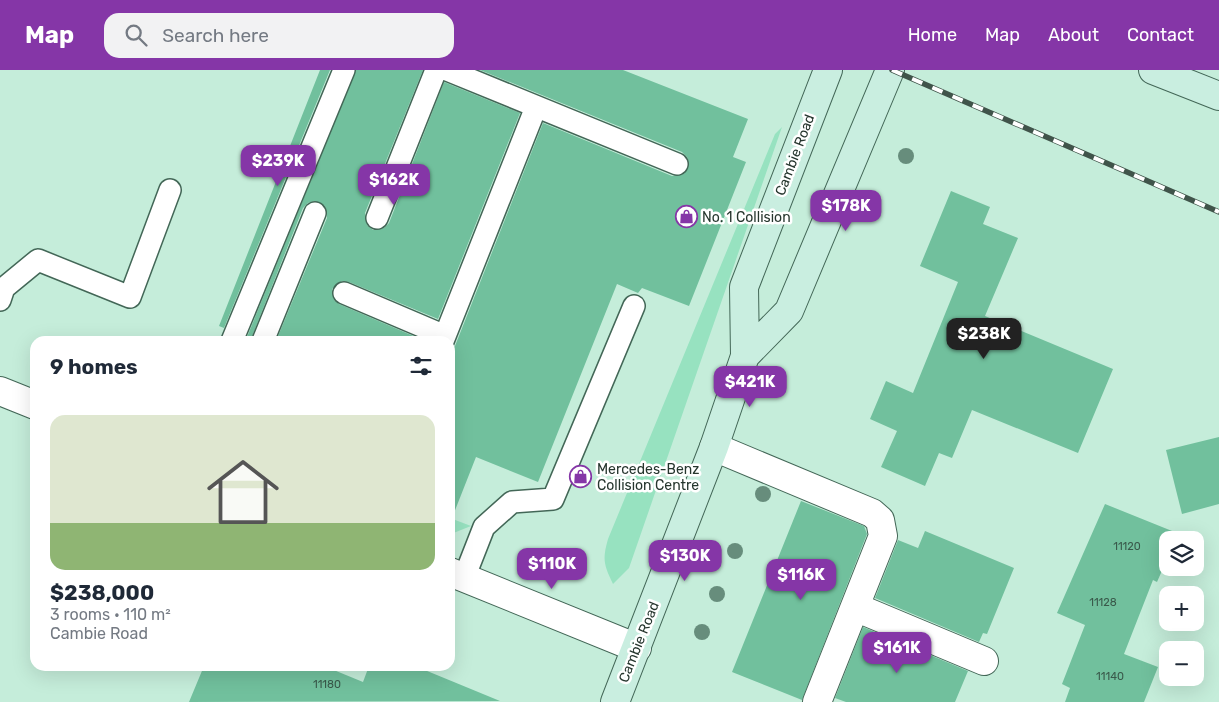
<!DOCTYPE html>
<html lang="en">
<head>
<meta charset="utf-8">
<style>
  :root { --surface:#fff; --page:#f2f2f3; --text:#1f2937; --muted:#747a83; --accent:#8536a7 }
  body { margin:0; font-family:Rubik,sans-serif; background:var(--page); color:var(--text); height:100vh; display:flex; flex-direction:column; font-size:19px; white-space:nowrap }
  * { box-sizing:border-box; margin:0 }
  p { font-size:16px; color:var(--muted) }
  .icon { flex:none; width:28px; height:28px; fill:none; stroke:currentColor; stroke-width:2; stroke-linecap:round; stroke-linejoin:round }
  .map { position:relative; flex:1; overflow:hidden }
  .side { position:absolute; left:30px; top:266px; width:425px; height:335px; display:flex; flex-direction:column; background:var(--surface); border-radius:15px; box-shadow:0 5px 20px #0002 }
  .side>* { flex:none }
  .fabs { position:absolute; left:1159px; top:461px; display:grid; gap:10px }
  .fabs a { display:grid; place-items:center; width:45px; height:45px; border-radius:10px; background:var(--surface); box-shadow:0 5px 20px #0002; font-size:25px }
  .price { position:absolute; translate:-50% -42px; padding:0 11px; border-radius:10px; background:var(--accent); color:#fff; font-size:16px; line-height:32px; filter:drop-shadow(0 1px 2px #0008) }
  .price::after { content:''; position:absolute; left:50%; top:30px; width:15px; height:11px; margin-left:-8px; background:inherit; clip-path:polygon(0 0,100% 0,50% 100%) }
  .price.current { background:#222; color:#fff }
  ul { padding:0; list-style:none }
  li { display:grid; align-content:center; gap:10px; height:265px; padding:0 20px }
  li span { display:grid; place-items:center; height:155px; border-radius:15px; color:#555 }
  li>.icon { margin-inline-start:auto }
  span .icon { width:90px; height:90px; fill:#fffc; stroke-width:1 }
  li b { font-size:21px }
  h2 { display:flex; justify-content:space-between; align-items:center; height:60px; padding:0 20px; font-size:21px }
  header { display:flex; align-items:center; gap:30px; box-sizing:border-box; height:70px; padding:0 25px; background:var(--accent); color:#fff }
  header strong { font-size:24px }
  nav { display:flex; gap:28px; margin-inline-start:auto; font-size:18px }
  .search { width:350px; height:45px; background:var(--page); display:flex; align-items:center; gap:12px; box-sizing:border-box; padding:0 18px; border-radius:15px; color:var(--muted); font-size:19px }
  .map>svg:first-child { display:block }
  .green { fill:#97e2c0 }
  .building { fill:#71c09d }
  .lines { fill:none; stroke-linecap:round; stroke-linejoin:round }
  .lane-casing { stroke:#436757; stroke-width:24 }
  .street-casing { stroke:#436757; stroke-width:30 }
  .secondary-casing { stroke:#436757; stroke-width:30 }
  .lane { stroke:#fff; stroke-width:21 }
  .street { stroke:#fff; stroke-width:28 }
  .secondary { stroke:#c9eee0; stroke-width:28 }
  .rail-casing { stroke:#40544a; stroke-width:5.5 }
  .rail { stroke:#fff; stroke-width:4; stroke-dasharray:11; stroke-linecap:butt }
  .tree { fill:#678d7c }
  .labels { text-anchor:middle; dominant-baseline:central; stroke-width:5; stroke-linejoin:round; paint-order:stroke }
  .number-label { font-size:11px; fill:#39584a }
  .street-label { font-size:14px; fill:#26362e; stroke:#fff }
  .poi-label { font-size:14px; fill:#26362e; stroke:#fff; text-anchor:start }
</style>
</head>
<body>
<header>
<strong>Map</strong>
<div class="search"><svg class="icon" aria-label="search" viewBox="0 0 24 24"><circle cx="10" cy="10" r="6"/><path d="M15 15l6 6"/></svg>Search here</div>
<nav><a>Home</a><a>Map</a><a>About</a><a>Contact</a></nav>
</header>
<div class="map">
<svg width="1219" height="632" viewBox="0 0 1219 632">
  <rect width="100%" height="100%" fill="#c5edda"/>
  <path class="green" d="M782,57L629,498L613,514C604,495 602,490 608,469L775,64Z
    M450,448L471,456L451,464Z"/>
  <path class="building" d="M320,0H330L224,258L219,256Z
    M356,0H423L365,143L367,155L373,160L384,158L389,153L444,12L520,43L438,249L349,212L342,211L332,219L334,230L339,234L425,271H276L327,148L325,136L314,131L308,133L303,138L251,269L247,267Z
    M480,0H623L748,49L733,87L746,92L689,236L642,218L638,223L617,214L538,412L476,387L452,448H450V281L455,276L543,53L672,106L684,104L689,93L687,87L682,82Z
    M951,121L990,137L983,154L1018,168L985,246L1113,299L1078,383L972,340L952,388L939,383L925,416L881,397L897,361L870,349L886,311L913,323L958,212L920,196Z
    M1219,367V434L1182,444L1166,380Z
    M801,431L864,456L867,464L802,630L732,602Z
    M1105,434L1177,463L1174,470H1168V487L1157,512L1153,510L1124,584L1158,597L1144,632H1065L1070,618L1062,614L1085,555L1057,543Z
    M925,461L1014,498L987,564L983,563L979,572L875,528L898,470L918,478Z
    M863,557L968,601L955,632H846L835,628Z
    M204,596H324L363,612L369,596H415L500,631L189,632Z"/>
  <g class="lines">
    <defs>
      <path id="lane" d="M447,0L677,94
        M377,148L436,0
        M344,223L445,266
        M0,230L4,218L38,190L130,227L170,120
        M232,271L344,0
        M263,271L315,143
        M443,271L536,37
        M464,508L484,457L512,432L553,429L634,236"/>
      <path id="street" d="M0,321L35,335
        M714,377L872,443L880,450L883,466L817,632
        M450,502L637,578
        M855,537L984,591"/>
      <path id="secondary" d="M1153,0L1219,26
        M745,286L789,241L890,0
        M615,632L714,377L745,286L744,217L828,0"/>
    </defs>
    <use href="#lane" class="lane-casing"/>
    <use href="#street" class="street-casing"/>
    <use href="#secondary" class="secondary-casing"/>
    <use href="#lane" class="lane"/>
    <use href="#street" class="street"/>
    <use href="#secondary" class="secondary"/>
    <defs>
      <path id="rail" d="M892,0L1219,142"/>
    </defs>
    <use href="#rail" class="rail-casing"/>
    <use href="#rail" class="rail"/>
  </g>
  <g class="tree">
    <circle cx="906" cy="86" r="8"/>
    <circle cx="763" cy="424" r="8"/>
    <circle cx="735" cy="481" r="8"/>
    <circle cx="532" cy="490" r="8"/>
    <circle cx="717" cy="524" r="8"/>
    <circle cx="702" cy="562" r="8"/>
  </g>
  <defs>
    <symbol id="shop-ring" viewBox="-11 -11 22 22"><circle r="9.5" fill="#fff" stroke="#8536a7" stroke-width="1.5"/><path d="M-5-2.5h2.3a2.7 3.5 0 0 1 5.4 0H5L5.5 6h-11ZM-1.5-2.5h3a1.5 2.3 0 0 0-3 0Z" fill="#8536a7"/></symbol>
  </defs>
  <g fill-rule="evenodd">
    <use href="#shop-ring" x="674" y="134" width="25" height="25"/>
    <use href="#shop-ring" x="568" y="394" width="25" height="25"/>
  </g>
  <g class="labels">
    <g class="number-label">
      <text x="1127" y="476">11120</text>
      <text x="1103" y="532">11128</text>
      <text x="1110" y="606">11140</text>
      <text x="327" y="614">11180</text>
    </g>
    <g class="street-label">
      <text transform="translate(795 85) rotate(-69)">Cambie Road</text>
      <text transform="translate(639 572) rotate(-68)">Cambie Road</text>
    </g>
    <g class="poi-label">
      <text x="702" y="147">No. 1 Collision</text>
      <text x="597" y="399">Mercedes-Benz<tspan x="597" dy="16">Collision Centre</tspan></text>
    </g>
  </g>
</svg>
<div class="fabs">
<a><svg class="icon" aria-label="layers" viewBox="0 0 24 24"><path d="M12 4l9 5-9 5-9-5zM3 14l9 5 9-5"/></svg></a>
<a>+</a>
<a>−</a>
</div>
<b class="price" style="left:278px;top:117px">$239K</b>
<b class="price" style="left:394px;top:136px">$162K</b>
<b class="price" style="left:846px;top:162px">$178K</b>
<b class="price current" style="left:984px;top:290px">$238K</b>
<b class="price" style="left:750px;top:338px">$421K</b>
<b class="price" style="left:685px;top:512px">$130K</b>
<b class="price" style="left:552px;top:520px">$110K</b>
<b class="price" style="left:801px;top:531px">$116K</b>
<b class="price" style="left:897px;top:604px">$161K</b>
<section class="side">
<h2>9 homes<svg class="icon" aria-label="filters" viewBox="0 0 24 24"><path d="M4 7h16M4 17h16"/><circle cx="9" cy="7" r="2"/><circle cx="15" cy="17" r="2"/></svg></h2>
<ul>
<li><span style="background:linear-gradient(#dfe7d0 70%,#8fb573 0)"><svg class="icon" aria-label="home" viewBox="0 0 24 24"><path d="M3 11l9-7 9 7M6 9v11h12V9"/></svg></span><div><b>$238,000</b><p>3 rooms · 110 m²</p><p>Cambie Road</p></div></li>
</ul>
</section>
</div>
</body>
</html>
